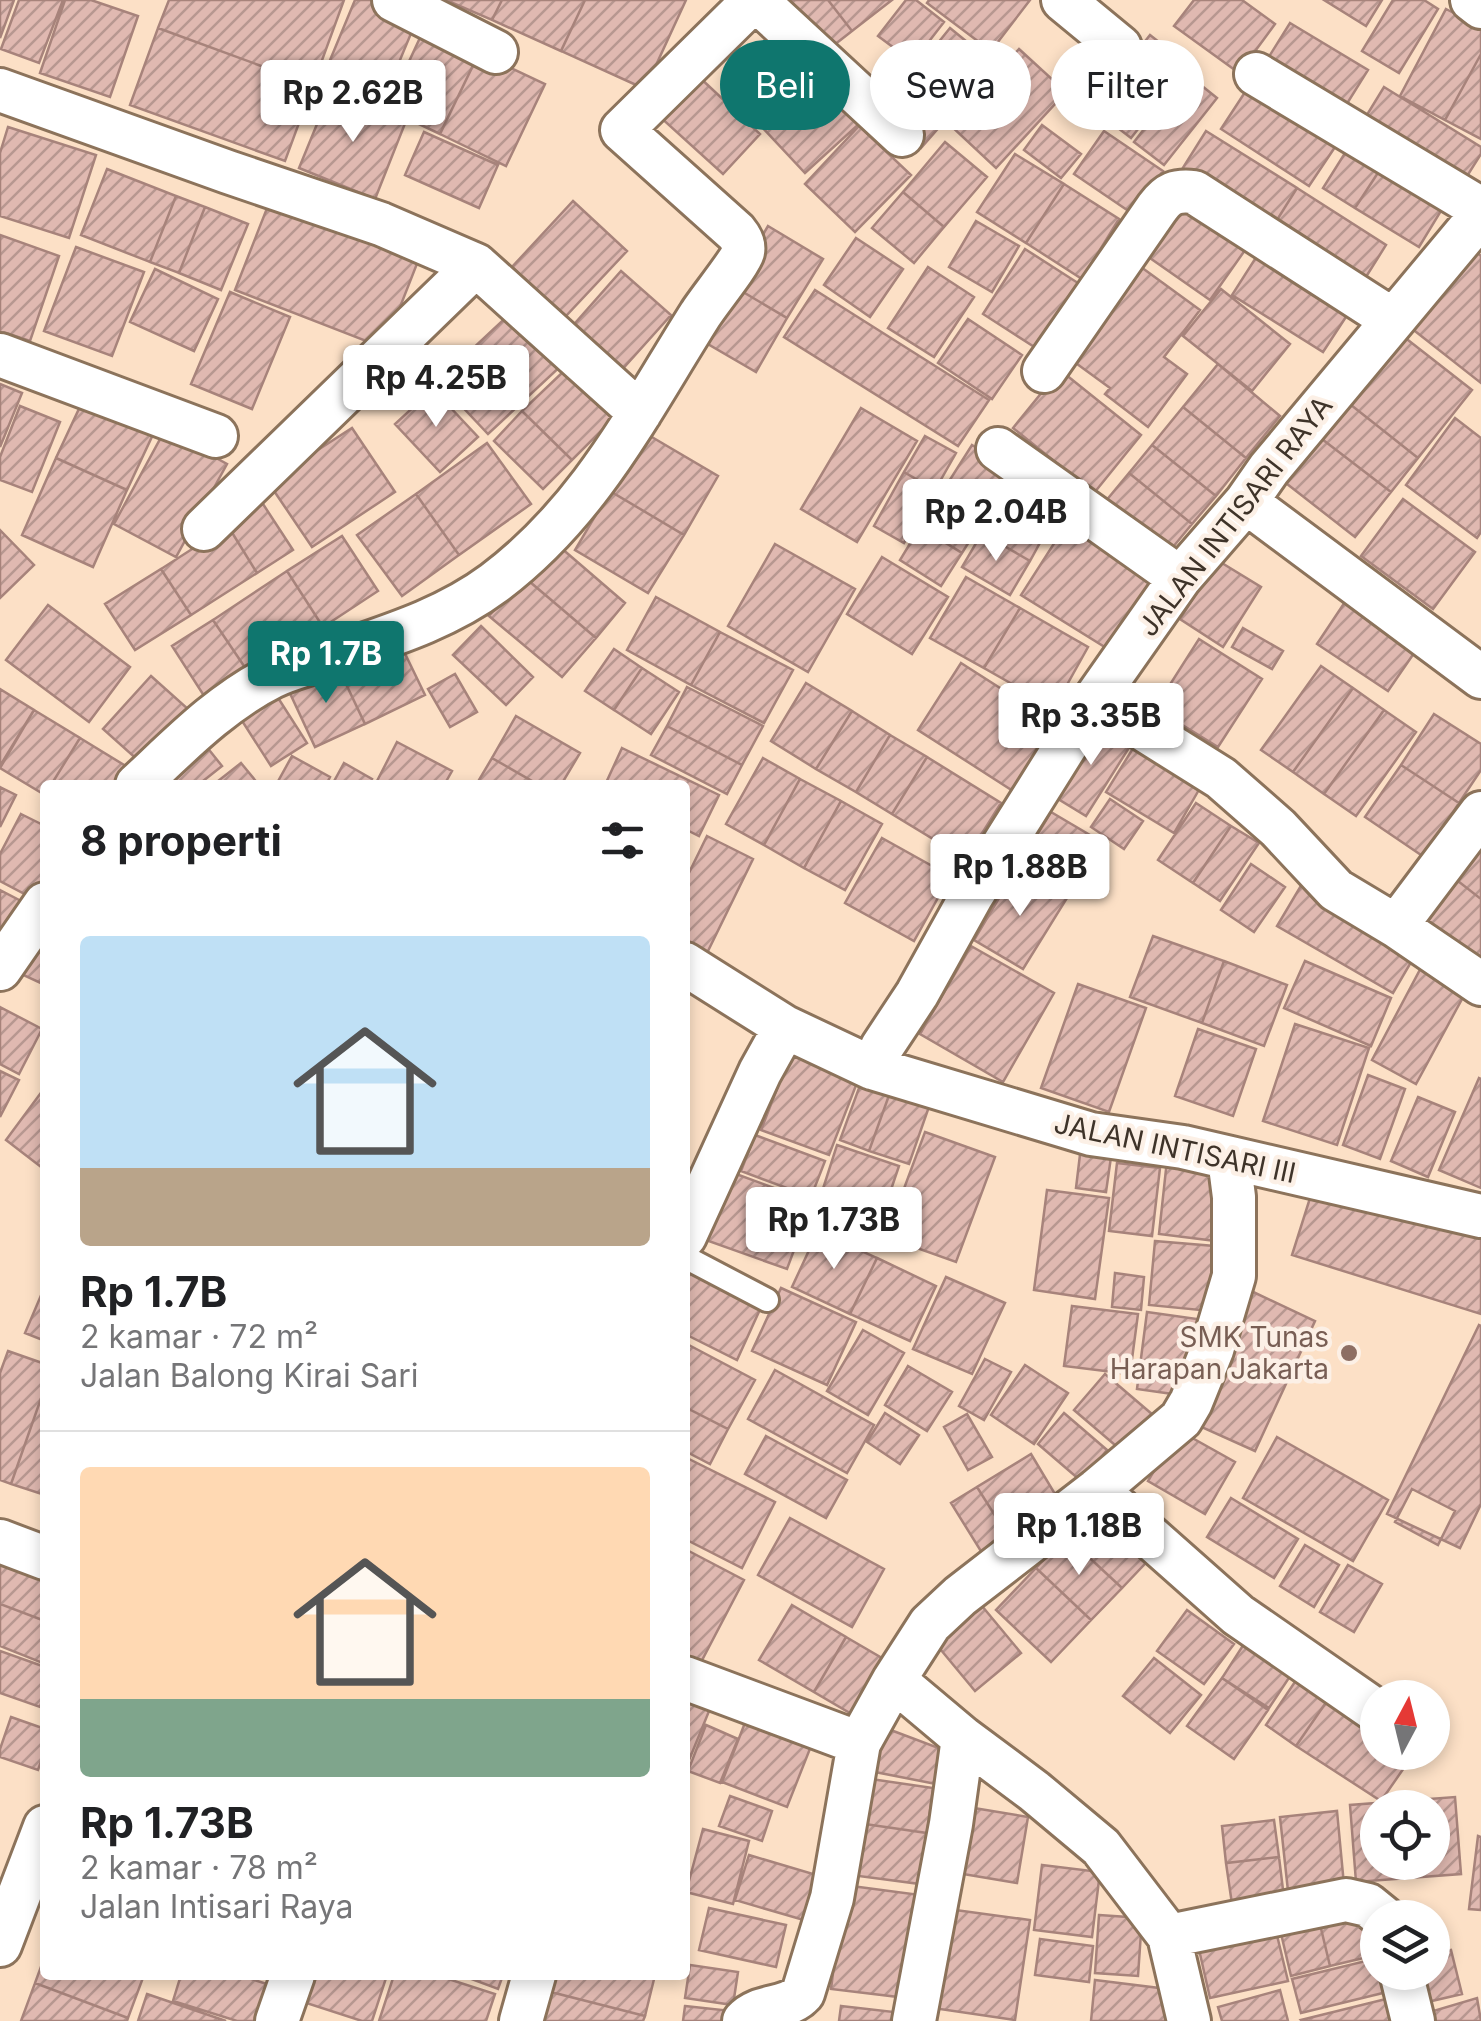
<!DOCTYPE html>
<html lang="id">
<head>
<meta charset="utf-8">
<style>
  :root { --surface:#fff; --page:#f2f2f2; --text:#202124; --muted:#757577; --line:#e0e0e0; --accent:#0f766e }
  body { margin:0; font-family:Inter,sans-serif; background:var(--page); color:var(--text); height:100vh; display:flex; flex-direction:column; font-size:38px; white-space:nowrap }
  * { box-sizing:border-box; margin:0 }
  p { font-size:32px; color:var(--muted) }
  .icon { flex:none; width:55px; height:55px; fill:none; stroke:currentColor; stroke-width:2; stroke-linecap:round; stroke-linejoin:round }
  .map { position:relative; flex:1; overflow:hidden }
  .drawer { position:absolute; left:40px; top:780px; width:650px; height:1200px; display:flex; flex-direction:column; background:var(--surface); border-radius:10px; box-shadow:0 5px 15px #0003 }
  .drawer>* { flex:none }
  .hud { position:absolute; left:720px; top:40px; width:610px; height:90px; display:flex; gap:20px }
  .needle { width:65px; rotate:7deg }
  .tools { position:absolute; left:1360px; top:1680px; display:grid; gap:20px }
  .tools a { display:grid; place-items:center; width:90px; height:90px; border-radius:50%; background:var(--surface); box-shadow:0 5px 15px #0003; font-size:50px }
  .price { position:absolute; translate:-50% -85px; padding:0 22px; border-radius:10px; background:#fff; color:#222; font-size:32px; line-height:65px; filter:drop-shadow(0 2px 5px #0008) }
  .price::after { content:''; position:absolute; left:50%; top:60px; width:30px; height:22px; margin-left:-15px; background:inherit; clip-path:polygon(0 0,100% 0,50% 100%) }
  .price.active { background:var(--accent); color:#fff }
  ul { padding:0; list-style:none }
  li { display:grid; align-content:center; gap:20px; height:530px; padding:0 40px }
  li+li { border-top:2px solid var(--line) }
  li span { display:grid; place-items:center; height:310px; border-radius:10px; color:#555 }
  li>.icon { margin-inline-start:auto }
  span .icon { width:180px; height:180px; fill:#fffc; stroke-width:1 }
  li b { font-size:42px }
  h2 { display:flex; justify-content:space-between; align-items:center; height:120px; padding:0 40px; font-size:42px }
  .chip { padding:0 35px; border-radius:45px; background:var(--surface); box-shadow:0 5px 15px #0003; font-size:35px; line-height:90px }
  .chip.active { background:var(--accent); color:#fff }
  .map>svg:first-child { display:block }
  .building { fill:url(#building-hatch); stroke:#a7837b; stroke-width:2.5; fill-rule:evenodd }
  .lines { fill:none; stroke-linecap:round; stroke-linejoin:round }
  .service-casing { stroke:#8c735b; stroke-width:28 }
  .minor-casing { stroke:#8c735b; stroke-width:48 }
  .service { stroke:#fff; stroke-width:22 }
  .minor { stroke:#fff; stroke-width:42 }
  .education-dot { fill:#8d6e63; stroke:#fcf0e6; stroke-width:4 }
  .labels { text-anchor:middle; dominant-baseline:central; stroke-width:9; stroke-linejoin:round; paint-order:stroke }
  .street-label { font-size:28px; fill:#3e3329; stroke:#fcf0e6 }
  .education-label { font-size:28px; fill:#785e54; stroke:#fcf0e6; text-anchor:end }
</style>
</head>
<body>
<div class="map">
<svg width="1481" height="2021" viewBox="0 0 1481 2021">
  <defs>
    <pattern id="building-hatch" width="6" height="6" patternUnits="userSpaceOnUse" patternTransform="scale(2.5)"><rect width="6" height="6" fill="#e0b9b1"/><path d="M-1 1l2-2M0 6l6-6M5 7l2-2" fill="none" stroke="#b79790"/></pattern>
  </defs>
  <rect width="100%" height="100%" fill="#fce0c6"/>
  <path class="building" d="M0,0H14L0,38Z
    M19,0H63L39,63L1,49Z
    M65,0H91L138,16L110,97L40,73Z
    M169,0H344L313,85L158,28Z
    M355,0H371L417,19L383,101L323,77Z
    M446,0H502L492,20Z
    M502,0H585L561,51L492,20Z
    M585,0H686L645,89L561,51Z
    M776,0H828L852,31L820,56Z
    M828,0H892L852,31Z
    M906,0H916L944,22L913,62L878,36Z
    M929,0H1030L991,51L927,3Z
    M1194,0H1242L1275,24L1239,73L1174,26Z
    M1324,0H1382L1366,26Z
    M1393,0H1424L1438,9L1399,73L1362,51Z
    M1446,9L1481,27V54L1445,120L1400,96Z
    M1290,23L1368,70L1338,118L1260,71Z
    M425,27L479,53L440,134L387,109Z
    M158,28L313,85L285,161L130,105Z
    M950,28L994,64L951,115L908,80Z
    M1150,35L1188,65L1131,138L1092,108Z
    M1019,49L1066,92L996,168L950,125Z
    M479,53L545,84L506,166L440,134Z
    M1481,54V139L1445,120Z
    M826,67L870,114L805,173L761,126Z
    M1187,74L1217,98L1164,165L1134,142Z
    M697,75L760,134L723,174L659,116Z
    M1251,83L1339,141L1309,186L1221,129Z
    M910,84L948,117L921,148L882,115Z
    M1384,87L1481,147V154L1457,192L1357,131Z
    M331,90L406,121L375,199L299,168Z
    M1042,125L1081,154L1061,178L1024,150Z
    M859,126L911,175L855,232L805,184Z
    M8,127L96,155L69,238L0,216V153Z
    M1104,131L1163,171L1133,214L1074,174Z
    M1206,131L1297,188L1270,231L1179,174Z
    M424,132L498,165L479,208L405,175Z
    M945,142L987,177L944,227L903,192Z
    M1352,142L1385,162L1355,208L1323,188Z
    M1015,154L1064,184L1026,243L977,212Z
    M1385,162L1447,201L1419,247L1355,208Z
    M107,169L176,196L150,262L81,235Z
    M1064,184L1119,219L1082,279L1026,243Z
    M1297,188L1386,245L1359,288L1270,231Z
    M903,192L944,227L914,263L872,228Z
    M1176,192L1250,243L1210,300L1137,249Z
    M176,196L205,207L179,273L150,262Z
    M271,198L420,256L384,348L235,290Z
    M573,201L627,251L565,317L512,267Z
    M205,207L248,224L221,290L179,273Z
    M976,221L1019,246L992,292L949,267Z
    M768,226L823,259L787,318L733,286Z
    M0,235L59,256L30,341L0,331Z
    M856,238L903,269L870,317L824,285Z
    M1264,245L1355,303L1323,352L1232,295Z
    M1469,246L1481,256V383L1406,324Z
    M76,247L144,272L112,356L44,331Z
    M1025,249L1078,283L1036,348L983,314Z
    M1130,259L1200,310L1164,357L1187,374L1148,427L1105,394L1110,388L1062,353Z
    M928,267L974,297L934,357L888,328Z
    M155,269L218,299L194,351L130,322Z
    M621,271L671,315L619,373L570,329Z
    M733,286L787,318L756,372L701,340Z
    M1221,289L1290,344L1252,391L1183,336Z
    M815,290L989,400L958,446L784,337Z
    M230,292L290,317L252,409L191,384Z
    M514,310L564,363L488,434L438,381Z
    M968,319L1022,355L992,399L938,363Z
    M1399,333L1472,390L1418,458L1346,401Z
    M1218,364L1280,416L1246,458L1183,407Z
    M565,370L614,418L572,460L522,411Z
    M1060,370L1141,435L1094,493L1013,428Z
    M0,384L22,393L0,447Z
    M433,389L478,437L440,472L395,424Z
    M85,396L156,428L127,490L56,458Z
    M1346,401L1418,458L1391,492L1318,436Z
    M20,406L60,422L32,492L0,480V457Z
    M1183,407L1246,458L1216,496L1152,445Z
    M861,408L917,441L857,542L801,509Z
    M522,411L572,460L543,489L494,441Z
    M1455,418L1481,438V532L1477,538L1406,485Z
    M352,428L395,492L312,547L268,482Z
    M165,430L227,464L176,557L114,524Z
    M645,433L718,476L684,535L610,491Z
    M925,436L956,453L935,490L904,472Z
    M1318,436L1391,492L1355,537L1282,480Z
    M487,443L531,504L459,555L416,494Z
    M972,445L1014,470L962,553L920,527Z
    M1152,445L1216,496L1192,524L1129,473Z
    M56,458L127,490L93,567L22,535Z
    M904,472L935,490L904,543L874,526Z
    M1129,473L1192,524L1163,559L1100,508Z
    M1012,480L1060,506L1030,561L982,533Z
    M610,491L684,535L648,593L575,550Z
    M416,494L459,555L402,596L357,535Z
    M1403,499L1475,552L1433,609L1361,556Z
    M263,504L293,550L257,573L228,526Z
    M1071,517L1157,572L1108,649L1021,595Z
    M228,526L257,573L191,615L161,569Z
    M920,527L962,553L941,586L900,560Z
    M0,530L34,565L0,598Z
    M982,533L1030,561L1010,595L962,567Z
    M342,536L378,591L323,627L287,571Z
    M553,541L625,603L596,638L523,576Z
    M775,544L855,589L808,672L728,626Z
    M882,557L948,597L912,654L847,614Z
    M1217,560L1261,587L1223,647L1180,619Z
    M161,569L191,615L135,650L105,604Z
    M287,571L323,627L250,675L213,620Z
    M523,576L596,638L562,677L489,616Z
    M966,577L1020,608L984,668L930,638Z
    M1351,593L1423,640L1388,691L1317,644Z
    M656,597L720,632L691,685L627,650Z
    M48,605L130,667L89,722L6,660Z
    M1020,608L1088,647L1054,708L984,668Z
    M213,620L250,675L208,702L172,646Z
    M481,626L533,677L506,705L453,655Z
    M1243,628L1283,651L1272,669L1232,647Z
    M720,632L793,670L764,723L691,685Z
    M397,637L425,695L365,724L337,665Z
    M1199,639L1262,679L1218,747L1155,708Z
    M614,649L642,668L614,710L585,691Z
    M961,663L1056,724L1013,791L918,730Z
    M337,665L365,724L315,747L288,689Z
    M1321,666L1353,688L1293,772L1261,750Z
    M642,668L679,692L651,734L614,710Z
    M455,674L477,712L450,727L428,689Z
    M151,676L188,709L140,762L103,729Z
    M806,683L852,711L816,769L771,741Z
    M687,687L763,726L742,765L667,726Z
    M1353,688L1384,710L1324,794L1293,772Z
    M0,689L34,710L0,766Z
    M273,690L307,743L271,766L237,713Z
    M34,710L80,738L51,785H45V795L0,768Z
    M1384,710L1416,732L1356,816L1324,794Z
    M852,711L890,735L856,792L816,769Z
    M1434,714L1481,744V770L1459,803L1401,765Z
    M516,716L580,753L561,785H539L492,758Z
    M1096,721L1132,743L1086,816L1050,794Z
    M667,726L742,765L727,794L651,755Z
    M890,735L927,757L892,814L856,792Z
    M198,736L222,766L198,785H171L157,768Z
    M80,738L129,768L119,785H51Z
    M397,742L452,771L444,785H375Z
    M1137,742L1204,781L1174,833L1106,792Z
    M622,748L719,795L699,836L685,829V785H605Z
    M292,756L330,777L326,785H276Z
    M927,757L1001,803L966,859L892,814Z
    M492,758L539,785H476Z
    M763,758L800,779L764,845L726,824Z
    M241,763L259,785H213Z
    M344,763L372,779L369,785H332Z
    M1401,765L1459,803L1424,857L1365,817Z
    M800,779L841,801L804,868L764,845Z
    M0,787L16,795L0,827Z
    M1110,799L1143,821L1124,849L1091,827Z
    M841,801L882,824L845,890L804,868Z
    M1196,803L1231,826L1193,883L1158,860Z
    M1051,812L1100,841L1067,898L1017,868Z
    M21,814L45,826V887L38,901L0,881V854Z
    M1231,826L1259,843L1220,901L1193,883Z
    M707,836L753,859L707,953L685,942V881Z
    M882,838L950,876L914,941L845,903Z
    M1481,841V899L1449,874Z
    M1251,864L1285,887L1254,932L1221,910Z
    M1017,868L1067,898L1023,969L974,940Z
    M1449,874L1481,899V967L1414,918Z
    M1302,884L1417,952L1393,993L1277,926Z
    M0,890L23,902L0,945Z
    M45,919V985L21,974Z
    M1153,936L1224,961L1202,1023L1130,997Z
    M971,946L1054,993L1003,1082L920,1034Z
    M1224,961L1287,985L1264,1046L1202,1023Z
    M1305,961L1391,998L1371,1046L1284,1008Z
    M1423,964L1468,988L1416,1084L1372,1060Z
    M1078,984L1146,1008L1109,1112L1041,1088Z
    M0,1007L42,1029L19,1074L0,1064Z
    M1295,1024L1369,1048L1337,1145L1263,1121Z
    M1198,1029L1256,1049L1233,1116L1175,1096Z
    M792,1050L860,1075L829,1155L761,1130Z
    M0,1071L19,1080L0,1117Z
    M1368,1075L1405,1089L1380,1159L1343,1145Z
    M863,1077L892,1087L869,1151L840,1140Z
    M1479,1078L1481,1079V1188L1439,1170Z
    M892,1087L931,1101L909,1164L869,1151Z
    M40,1094L45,1098V1170L6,1140Z
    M1418,1097L1455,1112L1428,1177L1391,1161Z
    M925,1132L995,1157L956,1262L886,1237Z
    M755,1135L825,1161L811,1197L741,1171Z
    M1082,1138L1113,1143L1106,1192L1076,1188Z
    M837,1145L899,1166L872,1246L811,1226Z
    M1167,1160L1223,1165L1216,1241L1159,1234Z
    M1117,1163L1160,1168L1152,1236L1109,1231Z
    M728,1171L812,1202L787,1269L703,1239Z
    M1316,1179L1481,1230V1314L1292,1255Z
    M1047,1190L1109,1198L1095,1299L1034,1290Z
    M818,1231L877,1258L850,1314L792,1287Z
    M1155,1241L1226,1247L1220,1312L1149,1305Z
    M877,1258L936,1286L910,1341L850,1314Z
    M690,1268L762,1305L737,1360L685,1334V1279Z
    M1115,1273L1144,1277L1141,1310L1112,1307Z
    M946,1277L1005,1303L972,1374L913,1349Z
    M45,1286V1341L25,1333Z
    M781,1288L856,1322L827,1385L752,1351Z
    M1249,1290L1315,1321L1255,1451L1188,1421Z
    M1072,1306L1138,1314L1130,1374L1064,1366Z
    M1147,1312L1197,1319L1187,1396L1137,1389Z
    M1479,1325L1481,1326V1504L1460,1548L1387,1514Z
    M863,1330L904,1353L868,1415L827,1391Z
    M685,1343L755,1380L728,1429L685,1407Z
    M8,1351L45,1364V1387L11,1484L0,1480V1373Z
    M985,1359L1011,1372L984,1420L959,1406Z
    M1025,1365L1068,1393L1034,1444L991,1415Z
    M908,1366L952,1392L927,1431L885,1405Z
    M775,1370L874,1425L847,1473L748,1419Z
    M1105,1374L1153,1415L1122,1451L1074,1410Z
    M45,1387V1495L11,1484Z
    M685,1407L728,1429L710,1464L685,1451Z
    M885,1413L919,1435L900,1464L867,1442Z
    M1064,1413L1107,1450L1081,1481L1038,1444Z
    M967,1414L992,1457L968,1470L944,1427Z
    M1178,1430L1235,1462L1205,1514L1148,1481Z
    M766,1436L847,1480L826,1518L745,1474Z
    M1277,1437L1388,1500L1353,1561L1243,1498Z
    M1031,1454L1064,1509L1011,1541L977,1487Z
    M685,1457L775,1502L742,1568L685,1539Z
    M977,1487L1011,1541L984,1556L951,1503Z
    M1412,1489L1455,1511L1438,1545L1395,1522Z
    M1103,1497L1158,1550L1122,1588L1066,1536Z
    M1231,1498L1298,1539L1274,1578L1207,1537Z
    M790,1518L884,1569L852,1627L758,1575Z
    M1066,1536L1122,1588L1091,1620L1036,1568Z
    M1305,1545L1339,1565L1314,1607L1280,1586Z
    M685,1549L744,1580L700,1664L685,1656Z
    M0,1555L45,1573V1621L0,1604Z
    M1348,1565L1382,1584L1354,1632L1320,1612Z
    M1036,1568L1091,1620L1051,1662L996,1610Z
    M977,1600L1021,1653L975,1691L931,1638Z
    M0,1604L45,1621V1664L0,1646Z
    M792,1605L846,1637L814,1692L759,1660Z
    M1187,1610L1234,1644L1204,1684L1157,1651Z
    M1253,1630L1300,1661L1269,1708L1222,1678Z
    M846,1637L887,1661L855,1716L814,1692Z
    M0,1651L45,1667V1692L40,1707L0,1693Z
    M1154,1658L1201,1695L1170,1733L1123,1696Z
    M1305,1667L1336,1688L1296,1746L1266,1725Z
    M1222,1678L1268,1710L1234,1759L1187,1726Z
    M685,1681L716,1694L685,1770Z
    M1336,1688L1378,1716V1752H1415L1381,1801L1296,1746Z
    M750,1710L815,1736L787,1807L722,1782Z
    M11,1717L45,1729V1750L38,1770L0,1757V1749Z
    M706,1725L738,1739L720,1783L688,1771Z
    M888,1729L944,1750L941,1785L870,1771Z
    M864,1778L933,1788L927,1833L858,1823Z
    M730,1796L772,1811L762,1841L719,1826Z
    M1455,1797L1461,1874L1356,1882L1350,1805ZM1378,1808H1432V1862H1378Z
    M974,1808L1028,1817L1017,1883L963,1874Z
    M1337,1811L1344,1885L1288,1891L1280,1817Z
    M1274,1820L1279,1857L1226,1863L1222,1826Z
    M858,1823L927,1833L920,1884L851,1875Z
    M703,1829L749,1841L733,1904L686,1892Z
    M1478,1836L1481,1837V1910L1469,1909Z
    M749,1855L820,1876L807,1921L735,1900Z
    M1279,1857L1284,1898L1232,1904L1226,1863Z
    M1042,1865L1100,1872L1092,1937L1034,1930Z
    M844,1885L920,1895L907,1998L831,1989Z
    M1365,1906L1376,1955L1330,1966L1318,1916Z
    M709,1908L786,1925L776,1967L699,1950Z
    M948,1909L1030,1920L1015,2020L933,2008Z
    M1099,1915L1142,1918L1138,1976L1095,1973Z
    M1318,1916L1330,1966L1291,1976L1279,1925Z
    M1275,1927L1288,1981L1210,1998L1198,1945Z
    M1040,1939L1093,1946L1089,1982L1035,1975Z
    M1451,1950L1462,1994L1419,2004L1411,1972H1432V1954Z
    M45,1956V1975H144L128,2018L35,1983Z
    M1378,1958V1972H1387L1391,1991L1301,2013L1292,1979Z
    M690,1965L738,1972L733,2005L685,1998Z
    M181,1975H239L270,1985L258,2021H237L173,2001Z
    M302,1975H387L372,2021H362L294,1999Z
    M394,1975H436L495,1994L486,2021H379Z
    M461,1975H503L498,1989Z
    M556,1975H655L645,2016L551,1992Z
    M1095,1980L1159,1988L1171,2021H1091Z
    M35,1983L128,2018L127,2021H21Z
    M1280,1990L1288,2021H1222L1218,2007Z
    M551,1992L645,2016L643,2021H544Z
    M147,1994L226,2021H138Z
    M1394,1997L1399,2021H1302L1301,2020Z
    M1477,1998L1481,2021H1425L1423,2014Z
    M685,2006L741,2012L740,2021H683Z
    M841,2006L894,2012L893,2021H839Z"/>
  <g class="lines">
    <defs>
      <path id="service" d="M685,1257L767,1300"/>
      <path id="minor" d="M394,0L496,52
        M756,0L902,135
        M1063,0L1120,47
        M1472,0L1481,7
        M1256,74L1481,209
        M0,90L228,172L381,224L476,265L640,413
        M0,355L216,436
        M1044,371L1157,208C1168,193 1176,190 1194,192L1393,320
        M998,449L1180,578
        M1246,502L1481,677
        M204,529L476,265
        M1095,699L1221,778L1278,828L1336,890L1396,926L1481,984
        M137,785C179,746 220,703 272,677C288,669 306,665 322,659C382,638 443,621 494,583C590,511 638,413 700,315C708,302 740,263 743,252C745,244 741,238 736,232L622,130L754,0
        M1396,926L1481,813
        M685,964L785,1027
        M0,969L45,904
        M872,1068L1091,1134L1183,1147L1481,1216
        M685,1236L760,1072L785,1027L872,1068L882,1047L917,994L972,895L1095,699L1180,578L1246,502L1269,469L1481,215
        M1097,1490L1238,1615L1378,1712
        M0,1541L45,1558
        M685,1678L859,1743
        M894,1680L963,1738L1034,1791L1101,1847L1169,1936L1189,2021
        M1169,1936L1346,1900L1368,1905L1384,1918
        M0,1945L45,1827
        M1401,1972L1413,2021
        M277,2021L293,1975
        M521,2021L534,1975
        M744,2021C760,2003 787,2011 803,1993L832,1898L859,1743L894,1680L930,1624L960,1596L1097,1490L1181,1419L1191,1402L1212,1350L1234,1276V1197L1229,1158
        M914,2021L951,1824L963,1738"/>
    </defs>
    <use href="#service" class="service-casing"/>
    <use href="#minor" class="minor-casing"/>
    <use href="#service" class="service"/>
    <use href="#minor" class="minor"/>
  </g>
  <circle class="education-dot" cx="1349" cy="1353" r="10"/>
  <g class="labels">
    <g class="street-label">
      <text transform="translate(1235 516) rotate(-52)">JALAN INTISARI RAYA</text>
      <text transform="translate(1175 1148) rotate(12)">JALAN INTISARI III</text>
    </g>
    <g class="education-label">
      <text x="1329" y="1337">SMK Tunas<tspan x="1329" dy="32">Harapan Jakarta</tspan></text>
    </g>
  </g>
</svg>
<div class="tools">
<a><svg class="needle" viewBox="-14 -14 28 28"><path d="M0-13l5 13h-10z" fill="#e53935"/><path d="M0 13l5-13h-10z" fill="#757577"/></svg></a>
<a><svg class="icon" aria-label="locate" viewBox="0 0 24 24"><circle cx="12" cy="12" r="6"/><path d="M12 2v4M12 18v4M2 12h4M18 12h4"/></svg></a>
<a><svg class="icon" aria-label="layers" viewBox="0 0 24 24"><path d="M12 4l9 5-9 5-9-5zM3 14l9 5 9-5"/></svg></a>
</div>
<b class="price" style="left:353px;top:145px">Rp 2.62B</b>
<b class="price" style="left:436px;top:430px">Rp 4.25B</b>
<b class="price" style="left:996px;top:564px">Rp 2.04B</b>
<b class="price active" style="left:326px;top:706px">Rp 1.7B</b>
<b class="price" style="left:1091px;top:768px">Rp 3.35B</b>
<b class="price" style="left:1020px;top:919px">Rp 1.88B</b>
<b class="price" style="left:834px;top:1272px">Rp 1.73B</b>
<b class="price" style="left:1079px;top:1578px">Rp 1.18B</b>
<div class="hud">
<a class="chip active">Beli</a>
<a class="chip">Sewa</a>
<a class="chip">Filter</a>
</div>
<section class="drawer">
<h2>8 properti<svg class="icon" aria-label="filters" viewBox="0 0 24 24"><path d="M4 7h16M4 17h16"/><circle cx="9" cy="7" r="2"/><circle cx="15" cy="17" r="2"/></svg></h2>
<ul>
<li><span style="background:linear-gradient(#bfe0f5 75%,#b9a48a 0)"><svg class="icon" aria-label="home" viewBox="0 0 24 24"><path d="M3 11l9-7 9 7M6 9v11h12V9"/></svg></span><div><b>Rp 1.7B</b><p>2 kamar · 72 m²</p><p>Jalan Balong Kirai Sari</p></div></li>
<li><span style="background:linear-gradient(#ffd9b3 75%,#7fa58c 0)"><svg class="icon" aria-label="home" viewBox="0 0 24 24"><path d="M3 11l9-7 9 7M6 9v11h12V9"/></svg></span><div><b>Rp 1.73B</b><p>2 kamar · 78 m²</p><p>Jalan Intisari Raya</p></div></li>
</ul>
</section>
</div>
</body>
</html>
